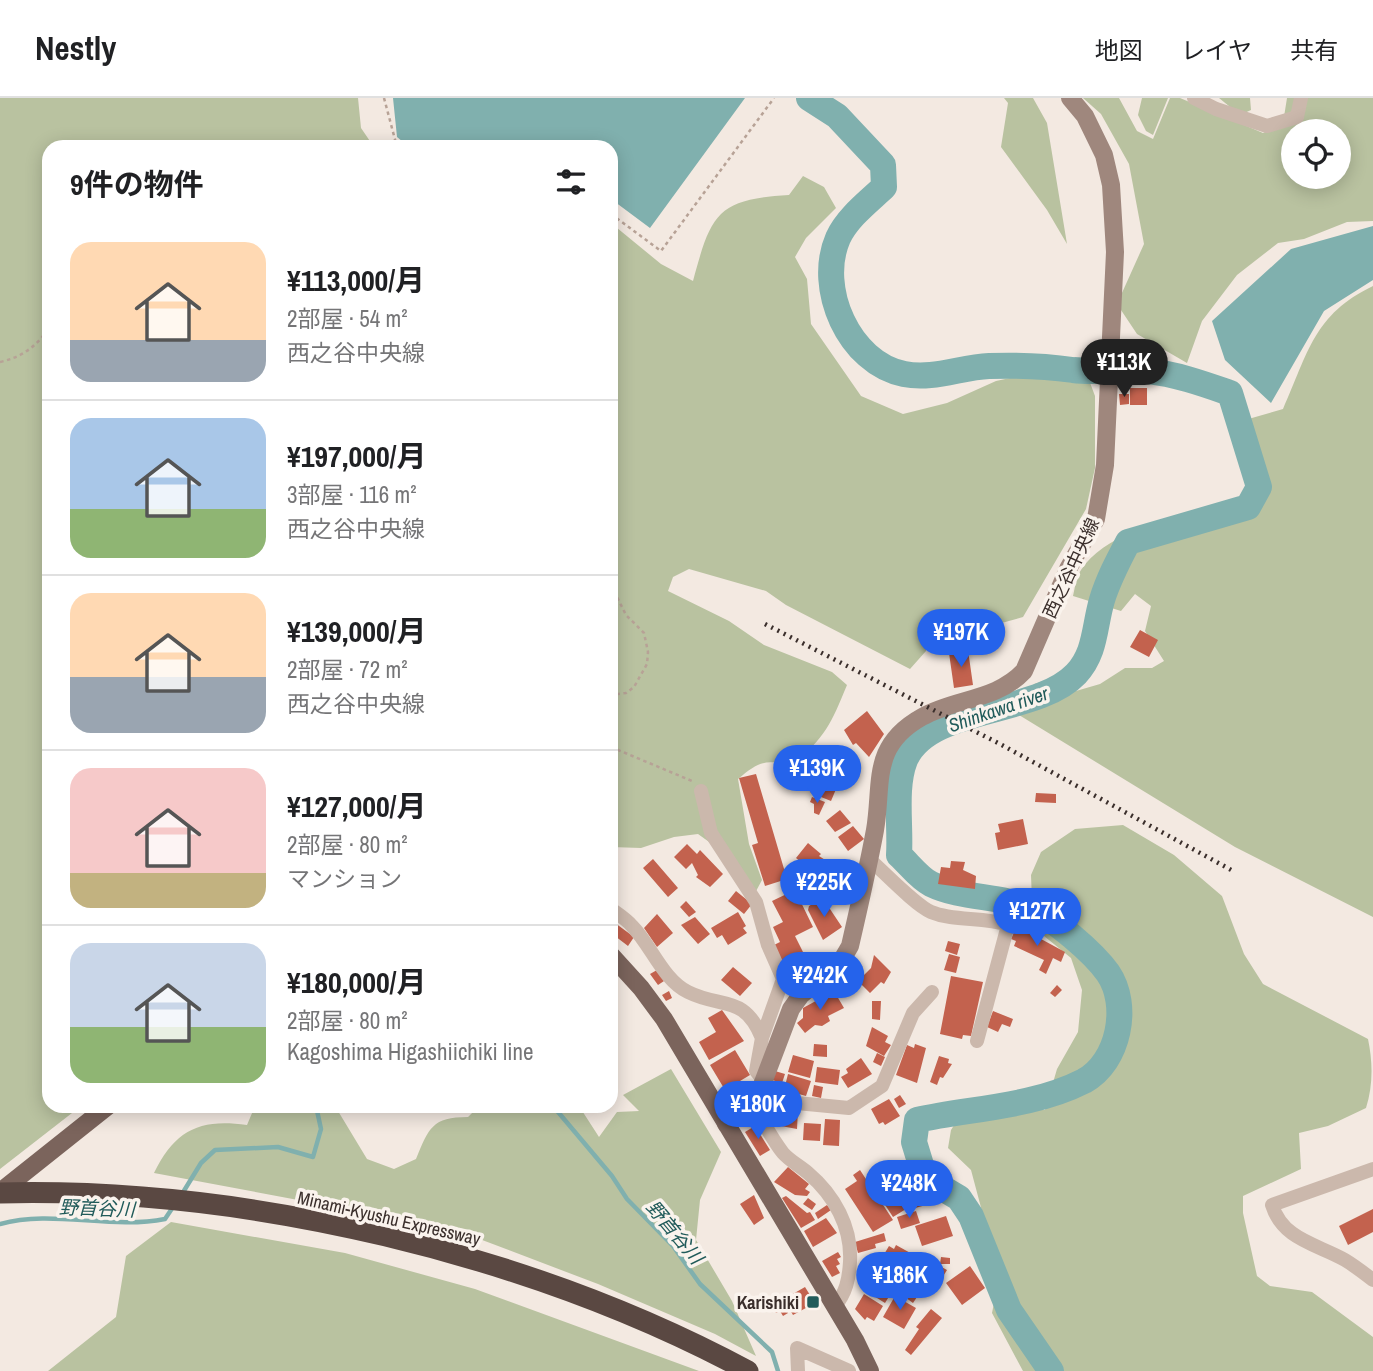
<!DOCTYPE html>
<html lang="ja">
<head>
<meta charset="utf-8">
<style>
  :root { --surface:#fff; --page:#f6f6f6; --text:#202124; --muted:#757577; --line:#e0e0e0; --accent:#2563eb }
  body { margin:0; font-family:"Archivo Narrow","Noto Sans JP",sans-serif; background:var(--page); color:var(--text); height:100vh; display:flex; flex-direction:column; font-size:26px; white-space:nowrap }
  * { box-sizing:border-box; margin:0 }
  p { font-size:23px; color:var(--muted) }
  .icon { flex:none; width:38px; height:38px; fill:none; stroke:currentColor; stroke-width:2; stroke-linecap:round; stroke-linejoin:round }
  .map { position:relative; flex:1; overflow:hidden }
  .details { position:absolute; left:42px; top:42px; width:576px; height:973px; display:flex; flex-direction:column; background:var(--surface); border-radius:21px; box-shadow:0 4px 18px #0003 }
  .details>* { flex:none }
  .controls { position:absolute; left:1281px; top:21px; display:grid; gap:14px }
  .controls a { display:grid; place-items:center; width:70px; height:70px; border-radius:50%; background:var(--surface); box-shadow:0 4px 18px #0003; font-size:35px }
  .price { position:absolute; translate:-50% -60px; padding:0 16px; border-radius:24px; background:var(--accent); color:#fff; font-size:23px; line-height:46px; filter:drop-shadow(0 2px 4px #0008) }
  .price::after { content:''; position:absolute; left:50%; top:42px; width:21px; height:16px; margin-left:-10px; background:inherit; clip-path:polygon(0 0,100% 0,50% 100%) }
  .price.current { background:#222; color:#fff }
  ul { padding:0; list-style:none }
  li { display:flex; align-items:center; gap:21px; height:175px; padding:0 28px }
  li+li { border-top:2px solid var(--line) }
  li span { display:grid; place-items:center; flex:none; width:196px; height:140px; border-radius:21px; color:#555 }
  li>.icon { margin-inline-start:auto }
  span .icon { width:84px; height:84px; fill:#fffc; stroke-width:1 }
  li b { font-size:30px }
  h2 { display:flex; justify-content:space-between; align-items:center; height:84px; padding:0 28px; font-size:30px }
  header { display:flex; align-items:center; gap:42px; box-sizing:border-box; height:98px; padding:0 35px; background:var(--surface); border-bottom:2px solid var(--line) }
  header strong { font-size:33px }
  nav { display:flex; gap:38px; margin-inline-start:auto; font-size:24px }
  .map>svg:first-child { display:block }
  .green { fill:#b9c2a0; fill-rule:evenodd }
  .water { fill:#80b0ae }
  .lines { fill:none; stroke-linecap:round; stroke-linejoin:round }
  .stream { stroke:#80b0ae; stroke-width:4.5 }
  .river { stroke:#80b0ae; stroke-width:26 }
  .building { fill:#c3624e }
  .path { stroke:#b7a296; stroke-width:2.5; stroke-dasharray:3.5 3.5; stroke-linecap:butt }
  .street { stroke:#cbb8ac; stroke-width:14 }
  .secondary { stroke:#9f877d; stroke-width:18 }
  .primary { stroke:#7b645c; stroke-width:18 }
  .highway { stroke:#5a4842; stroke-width:21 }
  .rail { stroke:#3a2e2b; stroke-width:4.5; stroke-dasharray:2 5; stroke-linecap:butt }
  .poi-dot { fill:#215b5a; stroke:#faf3ed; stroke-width:2.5 }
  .labels { text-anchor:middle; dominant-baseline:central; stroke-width:7; stroke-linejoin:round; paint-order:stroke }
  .street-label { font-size:18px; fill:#3a2e2b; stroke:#faf3ed }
  .poi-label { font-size:18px; font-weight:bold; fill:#3a2e2b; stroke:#faf3ed; text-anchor:end }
  .water-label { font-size:19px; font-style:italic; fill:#215b5a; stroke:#faf3ed }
</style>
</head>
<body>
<header>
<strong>Nestly</strong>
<nav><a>地図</a><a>レイヤ</a><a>共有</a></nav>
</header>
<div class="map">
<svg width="1373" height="1273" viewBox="0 0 1373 1273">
  <rect width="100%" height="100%" fill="#f3e9e1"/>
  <path class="green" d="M0,0H358L361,30L374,49H49V1008H81L0,1071Z
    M1004,0H1033L1047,25L1067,146L1047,112L1001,49L1008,5Z
    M1083,0H1119L1137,33L1153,41L1170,0H1180L1263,35L1283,25L1287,0H1373V123L1347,124L1304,141L1278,145L1237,177L1202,223L1187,265L1137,236L1117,206L1144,146L1129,66L1101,16ZM1293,33H1339V79H1293Z
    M1142,0H1168L1153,37L1146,33L1138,17Z
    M1219,0H1250L1251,12L1240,17Z
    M803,78L824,89L836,110L806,140L795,159L807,181L811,226L861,298L903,316L947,305L996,283L1033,275L1089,282L1095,298V370L1086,411L1023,519L969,534L926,536V553L910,571L786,507L766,493L689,471L673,479L668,493L729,523L764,547L832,574L847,587C831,626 824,642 790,668C765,660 757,665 738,681L749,746L762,782L755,795L726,756L698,736L674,739L641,750L611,749V125L661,166L693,183C711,116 717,101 789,97Z
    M1373,188V819L1235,749L1019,617L1034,586L1054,580L1076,593L1100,586L1125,570H1152L1164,563L1145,533L1151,508L1135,496L1121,513L1073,498C1075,490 1076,479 1081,472C1111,427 1195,416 1244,397L1249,361L1234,349L1231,326L1283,311C1308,255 1314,216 1373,188Z
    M1123,727L1174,757L1222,798L1244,856L1263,886L1368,941C1373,965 1373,988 1366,1010L1328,1028L1299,1035L1301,1071L1243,1098V1115L1257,1178L1270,1188L1312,1194L1373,1239V1273H1023L992,1215L1002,1165L983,1117L971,1072L948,1050L951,1032L963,1013L1045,1012L1057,971L1078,934L1082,892L1071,860L1033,829L1031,777L1041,754L1075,731Z
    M671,971L721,1054L700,1102L696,1142L732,1203L756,1258L715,1236L598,1186L453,1131L154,1075C175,1032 200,1020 247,1027L255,1008H335L367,1061L394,1071L416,1061C429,1030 432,1019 468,1019L479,1008H579L599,1039L617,1014L639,1013L623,997Z
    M171,1124L345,1155L475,1191L699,1273H48L116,1219L126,1158Z"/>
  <path class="water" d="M393,0H745L650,130L611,101V49H409L397,39Z
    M1373,128V182L1324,213L1271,305L1225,262L1212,223L1291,151Z"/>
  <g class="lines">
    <path class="stream" d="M553,1008L612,1078L627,1101L673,1148L700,1186L772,1254L778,1273
      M182,1096L201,1065L215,1052L278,1049L313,1059L321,1031L316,1008
      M0,1126C52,1111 110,1132 165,1121L173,1109"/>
    <path class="river" d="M809,0L837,18L883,67L884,89C868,104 847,120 838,140C816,190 849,265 904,276C933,282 961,269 989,268C1017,267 1045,268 1073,272C1098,275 1124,270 1148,273C1176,276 1204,286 1230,295L1259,389L1248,409L1128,444C1118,463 1108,482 1102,502C1094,529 1096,555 1076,576C1036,618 928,607 905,662C894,690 901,728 899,757C909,766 919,780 931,786C962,801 999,797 1030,810C1053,820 1093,854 1108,875C1130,907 1119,964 1084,983C1033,1009 972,1010 917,1022L914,1044L921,1067L932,1084L959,1100L971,1118L1009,1212L1051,1273"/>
  </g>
  <path class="building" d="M1130,290H1147V307H1130Z
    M1119,296H1129V306L1120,307Z
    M1140,532L1158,542L1149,559L1130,549Z
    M968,552L973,587L954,590L949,555Z
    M867,613L884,636L869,659L856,645L853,647L844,632Z
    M813,662L820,666L813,682L809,681V672Z
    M822,668L842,677L831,703L811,695L809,691Z
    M756,676L787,781L765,788L752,747L758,745L739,680Z
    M1036,695L1056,696V705L1035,704Z
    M812,699L825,704L819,717L814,715V706L810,704Z
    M840,712L851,725L835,734L826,723Z
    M1023,721L1028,746L998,752L995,735L1000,734L998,726Z
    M853,728L864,741L848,753L838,739Z
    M808,745L821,756L819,758L841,772L838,775L845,781L841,790L837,787L830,795L810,782L807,776L811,772L796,760Z
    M687,746L697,756L700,752L723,776L710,789L696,779L698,777L692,765L686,771L674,759Z
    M653,761L678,790L668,799L643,770Z
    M951,763L965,764L963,772L976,778L975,791L938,786L941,769L950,770Z
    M795,792L813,829L795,838L809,866L793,878L787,865L782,867L772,848L780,844L773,829L783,824L772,803Z
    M736,793L752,806L744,816L728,803Z
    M686,803L696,814L689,819L680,809Z
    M818,803L828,808L842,829L823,842L808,812L809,808Z
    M738,814L746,828L743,830L747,835L728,847L722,837L717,840L711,830Z
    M657,816L673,835L657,849L644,830Z
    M695,819L710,836L698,846L681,827Z
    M611,822L634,839L628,848L611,835Z
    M1017,828L1065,854L1061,864L1053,860L1046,876L1039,872L1044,862L1014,848L1016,843L1011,841Z
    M948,843L960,846L957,857L945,853Z
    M949,856L960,859L956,875L944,872Z
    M874,857L891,874L884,886L881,884L870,895L858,883L871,870Z
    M733,869L752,885L740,898L721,882Z
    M657,872L664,883L658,887L650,876Z
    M951,878L983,884L971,938L963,937L962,941L940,936Z
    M1057,887L1062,892L1055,899L1050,895Z
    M669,893L672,900L666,903L662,897Z
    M834,893L844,910L828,918L830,923L822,928L815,927L805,935L797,925L803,920V910Z
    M872,903H881L880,922L872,921Z
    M722,912L744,943L709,962L699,944L716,934L708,920Z
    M993,913L1013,921L1010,929L1002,926L998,934L987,929Z
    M872,929L888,938L885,944L891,947L884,958L866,948Z
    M814,946L827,947V959L813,958Z
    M915,946L926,950L917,985L896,977L907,947L914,950Z
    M735,952L750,977L725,992L710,967Z
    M877,955L885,959L881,968L873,964Z
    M793,957L814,963L810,980L788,974Z
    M939,958L949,961L948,965L952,966L943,980L940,979L937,987L930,984Z
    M861,960L872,976L848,990L841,979L848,975L846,971Z
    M817,969L840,972L838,987L815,984Z
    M775,973L785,976L782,985L772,982Z
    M788,976L811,983L806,998L784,992Z
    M814,987L823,989L821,1000L812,998Z
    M900,997L906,1006L899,1010L894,1001Z
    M889,1001L900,1018L885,1027L883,1024L879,1026L871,1011Z
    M781,1012H798L797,1031L781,1028Z
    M825,1021L840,1022L839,1048L823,1047Z
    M804,1025L821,1026L820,1043L803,1042Z
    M755,1028L770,1052L760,1058L745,1034Z
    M788,1069L809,1086L805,1091L810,1094L807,1098L795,1097L774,1084Z
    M860,1072L893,1122L873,1134L845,1091L857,1083L853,1077Z
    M887,1082L906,1111L893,1119L874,1090Z
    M922,1094L926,1107L908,1112L904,1099Z
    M754,1097L764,1120L754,1127L740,1106Z
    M786,1098L807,1115L810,1114L815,1122L801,1130L782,1100Z
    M808,1100L816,1106L812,1112L803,1106Z
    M827,1107L831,1112L818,1121L815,1115Z
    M1373,1111V1134L1348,1147L1339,1128Z
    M916,1113L920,1125L901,1131L897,1119Z
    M946,1118L953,1138L922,1148L915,1128Z
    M826,1120L837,1135L813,1149L804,1133Z
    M884,1135L886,1143L875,1146L876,1150L858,1155L855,1144Z
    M896,1147L914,1157L901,1180L883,1170L888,1161L883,1158L889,1148L894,1151Z
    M838,1154L841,1159L837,1161L840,1166L836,1168L840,1175L832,1179L822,1163Z
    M920,1157L947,1172L937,1188L910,1175Z
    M941,1159L950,1160V1166H940Z
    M970,1168L985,1190L962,1207L946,1185Z
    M882,1174L898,1184L885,1205L869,1195Z
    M904,1185L919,1196L913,1205L898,1194Z
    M805,1189L815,1205L793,1217L784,1201Z
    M864,1196L883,1208L874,1223L867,1219L865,1222L855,1211Z
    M895,1198L916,1210L904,1231L883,1219Z
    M780,1200L788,1215L783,1218L780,1213L776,1215L771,1206Z
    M931,1211L942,1220L911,1257L905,1252L919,1231L916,1229Z"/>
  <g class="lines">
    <path class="path" d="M384,0L397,49
      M611,116L661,153L774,0
      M0,264C22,259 36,249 49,230
      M611,487L626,517L644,535L648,554L647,566L634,589L626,595L611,597
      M611,649L692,683"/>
    <path class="street" d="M1194,0L1216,11L1267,28L1297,19L1301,0
      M701,693L711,735L756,804L768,847L783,881L762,940
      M868,760C883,773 915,807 931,814C955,824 983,818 1008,827L977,943
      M611,811C618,816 626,821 632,828C651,847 663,882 688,894C722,911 744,896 762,940L756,973L764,983
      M759,995L776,1003L849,1010L882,988L913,915L932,894
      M752,1005C762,1021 771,1040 783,1055C790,1063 800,1068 808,1075C834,1097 852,1129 850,1164C849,1181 846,1195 835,1208
      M1373,1071L1272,1107C1283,1142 1317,1146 1345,1162C1355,1168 1364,1175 1373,1182
      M798,1273L797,1250L849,1273"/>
    <path class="secondary" d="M726,1026L759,995L791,911L801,897L840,865L850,848C859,809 868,770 875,732C883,685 870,648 922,619C955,600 996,603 1024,573L1068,471L1096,421L1105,367L1115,154L1111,87L1104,57L1085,18L1070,0"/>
    <path class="primary" d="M611,857L641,890L664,921L855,1242L870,1273
      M0,1094L108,1008"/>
    <path class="highway" d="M0,1095C248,1089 530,1156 748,1273"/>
    <path class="rail" d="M765,526L1000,646L1235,774"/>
  </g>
  <rect class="poi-dot" x="806" y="1197" width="14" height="14" rx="3.5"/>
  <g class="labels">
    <g class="street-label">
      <text transform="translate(1071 470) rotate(-65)">西之谷中央線</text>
      <text transform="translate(389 1120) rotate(13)">Minami-Kyushu Expressway</text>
    </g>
    <g class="poi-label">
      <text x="799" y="1204">Karishiki</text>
    </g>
    <g class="water-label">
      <text transform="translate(998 611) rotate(-19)">Shinkawa river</text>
      <text transform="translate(97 1110) rotate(2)">野首谷川</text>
      <text transform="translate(675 1134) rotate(50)">野首谷川</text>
    </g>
  </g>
</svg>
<div class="controls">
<a><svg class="icon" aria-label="locate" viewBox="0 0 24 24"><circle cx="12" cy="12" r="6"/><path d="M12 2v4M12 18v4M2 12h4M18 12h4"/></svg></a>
</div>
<b class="price current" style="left:1124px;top:301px">¥113K</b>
<b class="price" style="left:961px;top:571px">¥197K</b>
<b class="price" style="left:817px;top:707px">¥139K</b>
<b class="price" style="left:824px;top:821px">¥225K</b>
<b class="price" style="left:1037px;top:850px">¥127K</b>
<b class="price" style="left:820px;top:914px">¥242K</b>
<b class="price" style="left:758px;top:1043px">¥180K</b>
<b class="price" style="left:909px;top:1122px">¥248K</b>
<b class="price" style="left:900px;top:1214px">¥186K</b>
<section class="details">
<h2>9件の物件<svg class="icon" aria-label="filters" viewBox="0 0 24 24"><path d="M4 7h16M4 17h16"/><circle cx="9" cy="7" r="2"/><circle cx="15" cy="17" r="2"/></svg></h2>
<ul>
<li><span style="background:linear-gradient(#ffd9b3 70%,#9aa5b1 0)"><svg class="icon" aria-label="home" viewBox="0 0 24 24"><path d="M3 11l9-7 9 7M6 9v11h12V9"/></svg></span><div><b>¥113,000/月</b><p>2部屋 · 54 m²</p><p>西之谷中央線</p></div></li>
<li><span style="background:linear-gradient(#a9c7e8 65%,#8fb573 0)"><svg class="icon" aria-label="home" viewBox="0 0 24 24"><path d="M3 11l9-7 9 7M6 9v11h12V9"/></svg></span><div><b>¥197,000/月</b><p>3部屋 · 116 m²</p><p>西之谷中央線</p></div></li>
<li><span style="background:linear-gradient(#ffd9b3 60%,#9aa5b1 0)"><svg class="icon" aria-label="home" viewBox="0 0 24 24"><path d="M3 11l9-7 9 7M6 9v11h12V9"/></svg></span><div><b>¥139,000/月</b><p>2部屋 · 72 m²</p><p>西之谷中央線</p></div></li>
<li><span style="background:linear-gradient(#f6c9c9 75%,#c2b280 0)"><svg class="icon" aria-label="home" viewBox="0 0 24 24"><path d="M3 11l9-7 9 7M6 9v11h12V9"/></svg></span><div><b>¥127,000/月</b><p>2部屋 · 80 m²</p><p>マンション</p></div></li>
<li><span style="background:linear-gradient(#c9d6e8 60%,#8fb573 0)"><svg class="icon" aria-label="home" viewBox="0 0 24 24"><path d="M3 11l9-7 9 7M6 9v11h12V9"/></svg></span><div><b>¥180,000/月</b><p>2部屋 · 80 m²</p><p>Kagoshima Higashiichiki line</p></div></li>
</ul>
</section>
</div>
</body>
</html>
